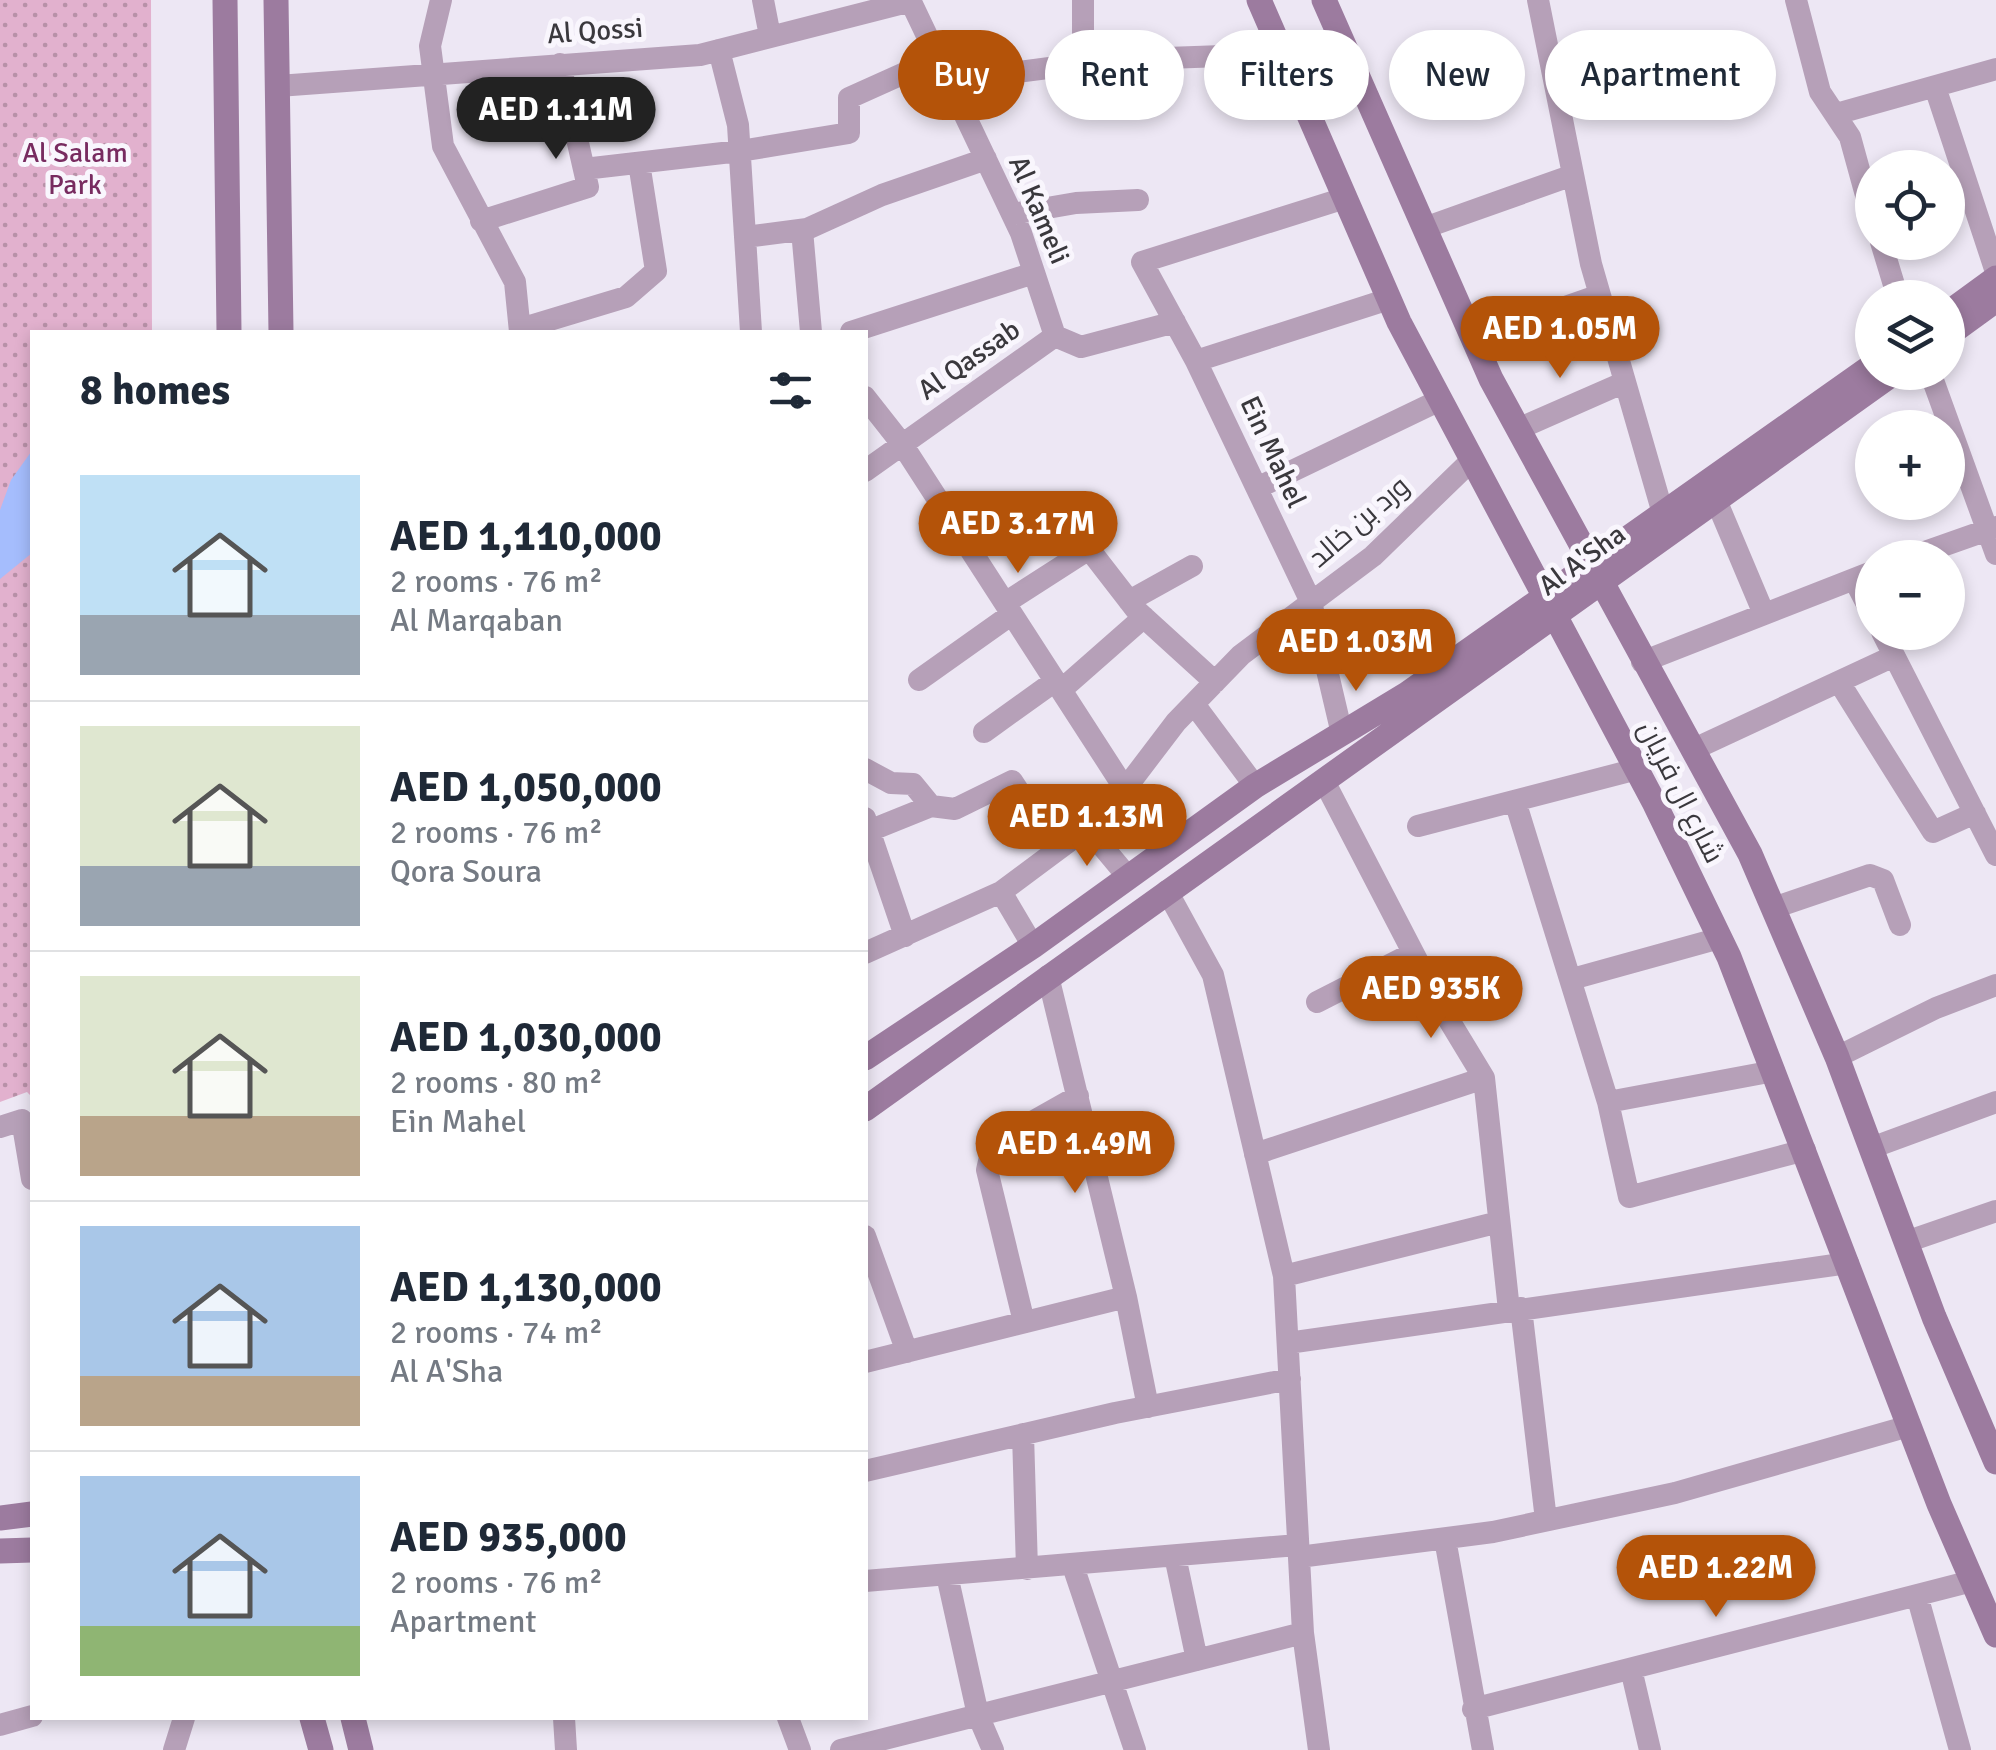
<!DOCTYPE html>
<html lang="en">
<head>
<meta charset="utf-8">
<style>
  :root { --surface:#fff; --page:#f2f2f3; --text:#1f2937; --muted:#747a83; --line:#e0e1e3; --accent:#b45309 }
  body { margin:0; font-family:Signika,Cairo,sans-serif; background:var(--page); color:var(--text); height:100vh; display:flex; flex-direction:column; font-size:38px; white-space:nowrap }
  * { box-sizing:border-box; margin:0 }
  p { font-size:32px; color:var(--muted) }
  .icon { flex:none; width:55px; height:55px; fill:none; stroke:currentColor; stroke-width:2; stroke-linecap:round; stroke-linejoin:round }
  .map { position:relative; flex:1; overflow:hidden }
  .panel { position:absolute; left:30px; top:330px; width:838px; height:1390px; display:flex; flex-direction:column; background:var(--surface); border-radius:0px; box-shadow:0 5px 15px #0003 }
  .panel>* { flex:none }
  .hud { position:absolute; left:898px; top:30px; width:948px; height:90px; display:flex; gap:20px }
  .buttons { position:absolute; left:1855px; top:150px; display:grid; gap:20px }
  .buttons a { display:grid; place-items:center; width:110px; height:110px; border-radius:50%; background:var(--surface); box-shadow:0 5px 15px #0003; font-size:50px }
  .price { position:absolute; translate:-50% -85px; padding:0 22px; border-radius:35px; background:var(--accent); color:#fff; font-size:32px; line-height:65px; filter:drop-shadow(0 2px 5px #0008) }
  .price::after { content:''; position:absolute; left:50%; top:60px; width:30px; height:22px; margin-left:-15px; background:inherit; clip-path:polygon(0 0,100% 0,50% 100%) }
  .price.selected { background:#222; color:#fff }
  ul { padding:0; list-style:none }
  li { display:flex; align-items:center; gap:30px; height:250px; padding:0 50px }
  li+li { border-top:2px solid var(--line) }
  li span { display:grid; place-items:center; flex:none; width:280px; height:200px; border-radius:0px; color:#555 }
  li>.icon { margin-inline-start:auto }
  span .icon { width:120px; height:120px; fill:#fffc; stroke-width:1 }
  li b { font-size:42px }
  h2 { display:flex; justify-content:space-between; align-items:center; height:120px; padding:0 50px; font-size:42px }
  .tag { padding:0 35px; border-radius:45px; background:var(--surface); box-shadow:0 5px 15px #0003; font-size:35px; line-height:90px }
  .tag.selected { background:var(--accent); color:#fff }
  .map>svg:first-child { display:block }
  .grass { fill:url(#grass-dots) }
  .water { fill:#a5bdfd }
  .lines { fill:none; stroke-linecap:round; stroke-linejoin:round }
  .street { stroke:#b6a0b8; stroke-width:22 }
  .secondary { stroke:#9c7b9f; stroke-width:25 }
  .labels { text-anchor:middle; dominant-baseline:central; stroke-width:10; stroke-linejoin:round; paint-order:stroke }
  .street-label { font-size:28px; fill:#3a383d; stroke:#f9f6fd }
  .park-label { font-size:28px; fill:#782b60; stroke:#f9f6fd }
</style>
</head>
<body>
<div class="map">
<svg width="1996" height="1750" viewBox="0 0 1996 1750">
  <defs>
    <pattern id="grass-dots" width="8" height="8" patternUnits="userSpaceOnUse" patternTransform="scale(2.5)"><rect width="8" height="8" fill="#e2b1ce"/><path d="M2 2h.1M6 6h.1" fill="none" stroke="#b891a8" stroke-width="1.8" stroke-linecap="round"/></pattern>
  </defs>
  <rect width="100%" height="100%" fill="#ede7f4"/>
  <path class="grass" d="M0,0H151L152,332H32V1097L27,1092L0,1102Z"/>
  <path class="water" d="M32,429V553L0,579V510L11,480L31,452Z"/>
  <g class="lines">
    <path class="street" d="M441,0L430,46L443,146L515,282L520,332
      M763,0L770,36
      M910,0L1021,233L1055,336
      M1538,0L1591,264L1662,510
      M1796,0L1820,92L1850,137L1872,217
      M719,50L738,125L751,332
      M1083,63V0
      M949,81L1110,60L1282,54
      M278,86L700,55L911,1
      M1935,87L1996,272
      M1836,114L1996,69
      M584,169L740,151L849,133V98L938,58
      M1012,214L1076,203L1138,200
      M481,221L588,187L560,64
      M1424,228L1573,175
      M802,230L811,332
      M745,237L807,229L882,195L986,159
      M1881,242L1898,298
      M520,329L626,297L656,271L639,163
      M851,332L1034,273
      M1473,339L1600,295
      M1196,361L1389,299
      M1930,372L1996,554
      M865,397L902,444L1125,789
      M1518,429L1625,382
      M865,471L1055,336L1081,347L1175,322
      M1257,488L1440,400
      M1716,500L1764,614
      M1908,558L1996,527
      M1854,579L1872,614
      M1129,601L1192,566
      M1005,603L1089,549L1137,611L1215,682
      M1882,632L1996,855
      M1642,662L1872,572
      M919,680L1012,614
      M1839,682L1933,832L1975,813
      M1061,690L1144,617
      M1194,704L1255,786
      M984,732L1055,681
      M1342,734L1311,602L1196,361L1142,262L1345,198
      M1692,750L1894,656
      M865,769L891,783L913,784L931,806
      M1324,781L1444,1012L1484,1078L1509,1310
      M1515,801L1608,1102L1629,1197L1805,1150
      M865,818L905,936
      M1418,826L1637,769
      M1087,828L1128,877
      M869,831L931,806L955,809L1012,781L1057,850
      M1167,891L1213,975L1284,1276L1303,1633L1319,1750
      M1001,892L1033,946
      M1773,908L1870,875L1883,880L1900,925
      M865,953L1001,892L1087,828L1125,789L1176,722L1241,655L1373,556L1472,460
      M1048,976L1126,1297L1148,1407
      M1572,979L1720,938
      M1317,1002L1413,953
      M1837,1057L1936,1008L1996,985
      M1608,1102L1774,1071
      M0,1127L22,1120L32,1179
      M1871,1148L1996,1102
      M1255,1154L1484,1078
      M865,1236L907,1352
      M1906,1242L1996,1211
      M1284,1276L1499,1222
      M1521,1308L1546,1520
      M1024,1322L987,1170L993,1144L1078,1096
      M1288,1343L1848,1263
      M865,1362L1126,1297
      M1023,1434L1027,1569
      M865,1471L1115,1413L1290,1379
      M1445,1539L1483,1750
      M1175,1556L1197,1660
      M1299,1557L1493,1532L1675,1493L1909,1426
      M1073,1566L1135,1750
      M947,1575L978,1715L993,1750
      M865,1581L1298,1545
      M1917,1595L1960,1750
      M1631,1669L1650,1750
      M1473,1709L1972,1581
      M564,1718L566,1750
      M788,1718L800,1750
      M0,1725L32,1716
      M174,1750L184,1718
      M841,1750L1303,1633"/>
    <path class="secondary" d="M225,0L229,332
      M276,0L281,332
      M1259,0L1399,322L1655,804L1729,957L1939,1504L1996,1635
      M1324,0L1491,379L1750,854L1837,1057L1934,1317L1996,1462
      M1948,313L1996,278
      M1948,335L1996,300
      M865,1058L1033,946L1255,786L1407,694L1872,366
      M865,1109L1895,372
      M0,1518L32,1514
      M0,1551L32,1550
      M312,1718L321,1750
      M353,1718L361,1750"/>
  </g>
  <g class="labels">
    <g class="street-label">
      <text transform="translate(595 31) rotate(-4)">Al Qossi</text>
      <text transform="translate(1039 210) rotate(67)">Al Kameli</text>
      <text transform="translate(969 360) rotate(-35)">Al Qassab</text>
      <text transform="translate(1273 452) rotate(65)">Ein Mahel</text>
      <text transform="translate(1359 522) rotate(-41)">ورد بن خالد</text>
      <text transform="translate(1582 560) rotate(-36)">Al A'Sha</text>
      <text transform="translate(1681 792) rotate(63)">شارع ال فريان</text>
    </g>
    <g class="park-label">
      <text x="75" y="153">Al Salam<tspan x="75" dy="32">Park</tspan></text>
    </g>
  </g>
</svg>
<div class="buttons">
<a><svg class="icon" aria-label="locate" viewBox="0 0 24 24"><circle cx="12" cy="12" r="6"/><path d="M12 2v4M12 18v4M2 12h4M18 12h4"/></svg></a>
<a><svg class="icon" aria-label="layers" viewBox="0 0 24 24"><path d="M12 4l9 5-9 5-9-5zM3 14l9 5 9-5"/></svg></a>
<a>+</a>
<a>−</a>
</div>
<b class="price selected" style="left:556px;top:162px">AED 1.11M</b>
<b class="price" style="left:1560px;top:381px">AED 1.05M</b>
<b class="price" style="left:1018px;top:576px">AED 3.17M</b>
<b class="price" style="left:1356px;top:694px">AED 1.03M</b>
<b class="price" style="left:1087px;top:869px">AED 1.13M</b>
<b class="price" style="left:1431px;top:1041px">AED 935K</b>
<b class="price" style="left:1075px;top:1196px">AED 1.49M</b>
<b class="price" style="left:1716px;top:1620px">AED 1.22M</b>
<div class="hud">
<a class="tag selected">Buy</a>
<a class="tag">Rent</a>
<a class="tag">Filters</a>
<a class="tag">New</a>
<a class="tag">Apartment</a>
</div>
<section class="panel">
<h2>8 homes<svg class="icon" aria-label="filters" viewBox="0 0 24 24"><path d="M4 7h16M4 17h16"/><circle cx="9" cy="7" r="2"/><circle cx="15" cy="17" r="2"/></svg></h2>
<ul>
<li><span style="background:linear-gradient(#bfe0f5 70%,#9aa5b1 0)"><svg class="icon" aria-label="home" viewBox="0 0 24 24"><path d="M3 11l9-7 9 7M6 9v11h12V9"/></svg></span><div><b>AED 1,110,000</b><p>2 rooms · 76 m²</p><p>Al Marqaban</p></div></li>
<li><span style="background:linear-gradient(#dfe7d0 70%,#9aa5b1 0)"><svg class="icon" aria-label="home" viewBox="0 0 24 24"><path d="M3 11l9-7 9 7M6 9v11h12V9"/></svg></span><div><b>AED 1,050,000</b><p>2 rooms · 76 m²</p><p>Qora Soura</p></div></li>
<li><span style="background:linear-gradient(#dfe7d0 70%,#b9a48a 0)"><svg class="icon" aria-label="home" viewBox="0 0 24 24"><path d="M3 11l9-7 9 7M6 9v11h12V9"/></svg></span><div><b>AED 1,030,000</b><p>2 rooms · 80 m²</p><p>Ein Mahel</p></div></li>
<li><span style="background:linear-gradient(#a9c7e8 75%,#b9a48a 0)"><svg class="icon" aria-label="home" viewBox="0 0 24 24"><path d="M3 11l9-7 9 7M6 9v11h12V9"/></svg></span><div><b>AED 1,130,000</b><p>2 rooms · 74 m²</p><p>Al A'Sha</p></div></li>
<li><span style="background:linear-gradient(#a9c7e8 75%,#8fb573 0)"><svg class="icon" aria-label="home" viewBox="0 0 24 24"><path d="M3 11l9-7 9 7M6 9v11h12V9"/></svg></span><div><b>AED 935,000</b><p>2 rooms · 76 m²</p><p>Apartment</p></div></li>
</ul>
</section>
</div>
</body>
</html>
